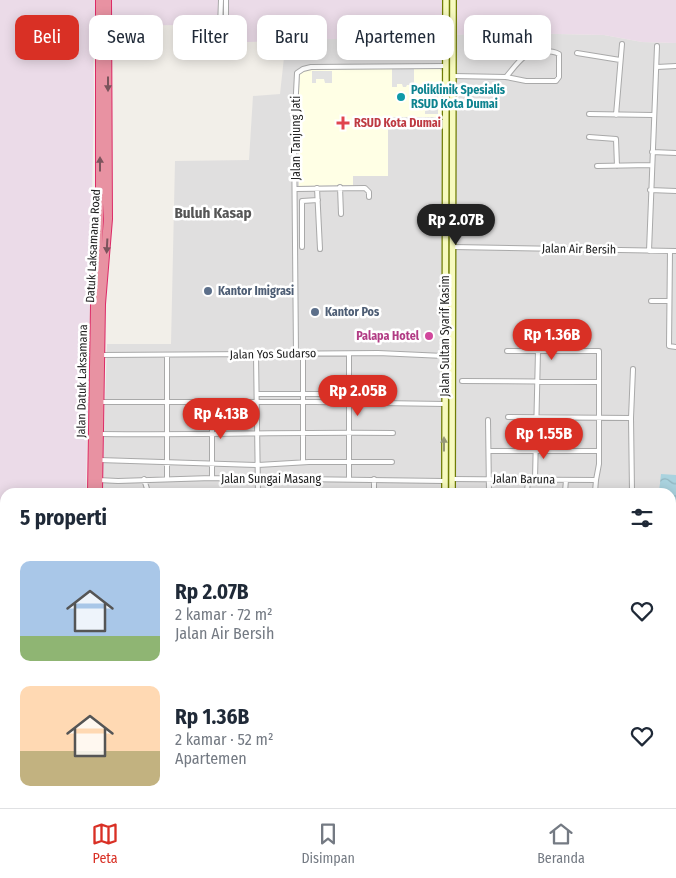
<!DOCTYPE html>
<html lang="id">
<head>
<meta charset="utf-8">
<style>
  :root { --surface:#fff; --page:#f2f2f3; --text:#1f2937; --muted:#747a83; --line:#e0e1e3; --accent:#d93025 }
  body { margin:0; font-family:"Fira Sans Condensed",sans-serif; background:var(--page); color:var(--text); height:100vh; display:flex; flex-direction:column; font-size:19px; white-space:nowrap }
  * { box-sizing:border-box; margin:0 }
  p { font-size:16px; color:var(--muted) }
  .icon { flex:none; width:28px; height:28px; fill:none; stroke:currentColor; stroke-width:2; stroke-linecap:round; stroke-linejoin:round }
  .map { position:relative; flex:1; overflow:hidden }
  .side { position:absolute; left:0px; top:488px; width:676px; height:321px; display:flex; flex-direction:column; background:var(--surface); border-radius:15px 15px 0 0; box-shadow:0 2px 12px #0003 }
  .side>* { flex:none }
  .banner { position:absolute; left:15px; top:15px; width:646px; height:45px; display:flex; gap:10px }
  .price { position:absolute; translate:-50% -42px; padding:0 11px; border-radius:18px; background:var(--accent); color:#fff; font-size:16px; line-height:32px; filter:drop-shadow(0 1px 2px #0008) }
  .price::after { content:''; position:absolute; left:50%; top:30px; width:15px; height:11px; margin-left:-8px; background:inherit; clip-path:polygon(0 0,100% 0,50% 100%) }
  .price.active { background:#222; color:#fff }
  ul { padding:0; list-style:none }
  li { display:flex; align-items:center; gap:15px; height:125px; padding:0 20px }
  li span { display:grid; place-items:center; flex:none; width:140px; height:100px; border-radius:10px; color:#555 }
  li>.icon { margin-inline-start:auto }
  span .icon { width:60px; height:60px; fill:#fffc; stroke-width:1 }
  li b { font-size:21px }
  h2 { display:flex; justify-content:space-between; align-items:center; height:60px; padding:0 20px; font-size:21px }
  .pill { padding:0 18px; border-radius:10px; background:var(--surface); box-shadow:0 2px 12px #0003; font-size:18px; line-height:45px }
  .pill.active { background:var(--accent); color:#fff }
  .dock { display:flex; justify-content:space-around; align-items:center; height:70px; border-top:1px solid var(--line); background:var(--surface); font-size:14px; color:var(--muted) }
  .dock a { display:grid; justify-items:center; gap:2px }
  .dock .active { color:var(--accent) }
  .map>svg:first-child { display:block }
  .residential { fill:#e0dfdf }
  .commercial { fill:#f2dad9 }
  .industrial { fill:#ebdbe8 }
  .education { fill:#ffffe5 }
  .parking { fill:#e2e2e2 }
  .water { fill:url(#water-waves) }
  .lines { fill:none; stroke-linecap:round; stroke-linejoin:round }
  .stream { stroke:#aad3df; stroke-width:1 }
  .street-casing { stroke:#a9a9a9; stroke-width:6 }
  .secondary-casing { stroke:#707d05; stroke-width:8 }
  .primary-casing { stroke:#a06b00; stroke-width:9 }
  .highway-casing { stroke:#dc2a67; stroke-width:10 }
  .street { stroke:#fff; stroke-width:4 }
  .secondary { stroke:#f7fabf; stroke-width:5.5 }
  .primary { stroke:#fcd6a4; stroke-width:6 }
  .highway { stroke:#e892a2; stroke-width:8 }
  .oneway { fill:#7b545c }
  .oneway2 { fill:#979978 }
  .culture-dot { fill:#0f9aa8; stroke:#fff; stroke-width:2 }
  .health-dot { fill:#e0444e; stroke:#fff; stroke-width:2 }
  .service-dot { fill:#5c6f8a; stroke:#fff; stroke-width:2 }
  .hotel-dot { fill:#d1479c; stroke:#fff; stroke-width:2 }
  .labels { text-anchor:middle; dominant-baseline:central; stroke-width:5; stroke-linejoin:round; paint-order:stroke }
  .culture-label { font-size:12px; font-weight:bold; fill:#0d838f; stroke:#fff; text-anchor:start }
  .health-label { font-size:12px; font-weight:bold; fill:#be3a42; stroke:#fff; text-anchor:start }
  .street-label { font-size:12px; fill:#222; stroke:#fff }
  .service-label { font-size:12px; font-weight:bold; fill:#4e5e75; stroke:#fff; text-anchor:start }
  .hotel-label { font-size:12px; font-weight:bold; fill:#b23c85; stroke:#fff; text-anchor:end }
  .quarter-label { font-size:15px; font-weight:bold; fill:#555; stroke:#fff }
</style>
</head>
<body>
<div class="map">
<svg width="676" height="808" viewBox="0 0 676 808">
  <defs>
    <pattern id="water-waves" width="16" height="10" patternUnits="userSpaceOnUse" patternTransform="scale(1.25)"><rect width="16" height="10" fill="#aad3df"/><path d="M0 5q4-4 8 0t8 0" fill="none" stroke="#92b5bf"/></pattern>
  </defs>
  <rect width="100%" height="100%" fill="#f2efe9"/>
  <path class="residential" d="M512,33L604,35L642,42L676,43V808H143L144,804H671V492H102L107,344H171L175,161L249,160L253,96L280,94L286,39Z"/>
  <path class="commercial" d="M199,804H223L224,808H199Z"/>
  <path class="industrial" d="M0,0H676V43L642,42L604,35L512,33L248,42L186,40L185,25L93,26L94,98L86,492H5V804H129L128,808H0Z"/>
  <path class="education" d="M438,67L442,71V117H388V176H353V185L299,186V91L300,74L306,70Z"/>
  <path class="parking" d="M392,68H414V85H407L406,87H403L402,84H397V87H392Z
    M312,71H332V83H325L324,79H316V83H312Z
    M428,84H438V114H425V111L428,110Z"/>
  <path class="water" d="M661,474L676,475V517H674V520H671V492H659Z"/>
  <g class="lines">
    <path class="stream" d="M16,808L18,804"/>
    <defs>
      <path id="street" d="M221,0L220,27L224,30L226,27V0
        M577,53L620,60
        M657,67L676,66
        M453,76L506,77L526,81H556L559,77V54C554,51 549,51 543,51C523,52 518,63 506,77
        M589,114L653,115
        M616,115L622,44
        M589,137L616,139L617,166
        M652,152L676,153
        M597,166L651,165
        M340,187L341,214
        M317,188L320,249
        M296,189L365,188L369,192V197
        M650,190L676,191
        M302,247V201L318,200
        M453,247L676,251
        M649,251L657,46
        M670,251L669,346L676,347
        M651,301H668
        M507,351H599V464L596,480L595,492
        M296,354L294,132L297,73L303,69L311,67L446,66
        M101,355L378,353L444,356
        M256,355L258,492
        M167,356V479
        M462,381L598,382
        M258,394H349
        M100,402H315L445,404
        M212,402V478
        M508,417L631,418
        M488,420L489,492
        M99,434C197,435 295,432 393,433
        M489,451H599
        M99,460L258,465L309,462H392
        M303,462V354
        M144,479L148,492
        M349,479V354
        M452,479L596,480
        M535,479L538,351
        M98,480L118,481L212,478L266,480L298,479L444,481
        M374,492V479
        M527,492L528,480
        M565,492L566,480
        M632,492L631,418L633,369
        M671,570L676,572
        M671,628H676
        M181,804V808
        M282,804L283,808
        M362,804V808
        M393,804H403
        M587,804V808
        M643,804V808
        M413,808L414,804
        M533,808V804
        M563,808V804
        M595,808L618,806L619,804"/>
      <path id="secondary" d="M445,492L446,0
        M452,492L453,0
        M442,804V808
        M451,804V808"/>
      <path id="primary" d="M671,709H676
        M671,718H676"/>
      <path id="highway" d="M92,492L95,304L100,202V0
        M98,492L101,304L108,219L107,0
        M133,808L134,804
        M139,808L140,804"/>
    </defs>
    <use href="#street" class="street-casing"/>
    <use href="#secondary" class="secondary-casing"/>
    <use href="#primary" class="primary-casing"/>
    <use href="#highway" class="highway-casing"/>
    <use href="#street" class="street"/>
    <use href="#secondary" class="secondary"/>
    <use href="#primary" class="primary"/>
    <use href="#highway" class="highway"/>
  </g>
  <defs><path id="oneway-solid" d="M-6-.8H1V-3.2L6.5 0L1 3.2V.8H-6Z" transform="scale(1.25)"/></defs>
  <g class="oneway">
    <use href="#oneway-solid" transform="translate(108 84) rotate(90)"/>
    <use href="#oneway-solid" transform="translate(100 164) rotate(-90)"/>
    <use href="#oneway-solid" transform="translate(107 246) rotate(93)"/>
  </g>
  <use class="oneway2" href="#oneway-solid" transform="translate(444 444) rotate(-90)"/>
  <circle class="culture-dot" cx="401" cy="97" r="5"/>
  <path class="health-dot" d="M340.5 115.5h5v5h5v5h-5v5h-5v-5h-5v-5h5z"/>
  <g class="service-dot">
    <circle cx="208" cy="291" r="5"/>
    <circle cx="315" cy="312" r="5"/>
  </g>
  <circle class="hotel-dot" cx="429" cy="336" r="5"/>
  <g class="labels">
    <g class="culture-label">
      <text x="411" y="90">Poliklinik Spesialis<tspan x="411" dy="14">RSUD Kota Dumai</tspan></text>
    </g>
    <g class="health-label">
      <text x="354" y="123">RSUD Kota Dumai</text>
    </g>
    <g class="street-label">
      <text transform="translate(296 138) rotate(-90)">Jalan Tanjung Jati</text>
      <text transform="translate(93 246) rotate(-87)">Datuk Laksamana Road</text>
      <text transform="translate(579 249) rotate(1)">Jalan Air Bersih</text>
      <text transform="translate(445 336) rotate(-90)">Jalan Sultan Syarif Kasim</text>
      <text transform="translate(273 354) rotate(-1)">Jalan Yos Sudarso</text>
      <text transform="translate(82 381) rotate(-89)">Jalan Datuk Laksamana</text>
      <text x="271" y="479">Jalan Sungai Masang</text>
      <text transform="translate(524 479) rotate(1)">Jalan Baruna</text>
    </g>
    <g class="service-label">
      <text x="218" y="291">Kantor Imigrasi</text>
      <text x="325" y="312">Kantor Pos</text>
    </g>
    <g class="hotel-label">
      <text x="419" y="336">Palapa Hotel</text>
    </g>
    <g class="quarter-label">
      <text x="213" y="213">Buluh Kasap</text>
    </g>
  </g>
</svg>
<b class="price active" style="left:456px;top:246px">Rp 2.07B</b>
<b class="price" style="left:552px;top:361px">Rp 1.36B</b>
<b class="price" style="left:358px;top:417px">Rp 2.05B</b>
<b class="price" style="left:221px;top:440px">Rp 4.13B</b>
<b class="price" style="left:544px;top:460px">Rp 1.55B</b>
<div class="banner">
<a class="pill active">Beli</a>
<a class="pill">Sewa</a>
<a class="pill">Filter</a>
<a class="pill">Baru</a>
<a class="pill">Apartemen</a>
<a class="pill">Rumah</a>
</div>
<section class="side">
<h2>5 properti<svg class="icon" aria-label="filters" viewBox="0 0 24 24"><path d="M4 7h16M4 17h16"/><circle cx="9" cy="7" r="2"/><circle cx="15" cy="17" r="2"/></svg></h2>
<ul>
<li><span style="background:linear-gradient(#a9c7e8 75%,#8fb573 0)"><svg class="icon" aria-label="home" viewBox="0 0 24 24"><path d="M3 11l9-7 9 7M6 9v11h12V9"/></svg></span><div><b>Rp 2.07B</b><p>2 kamar · 72 m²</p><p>Jalan Air Bersih</p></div><svg class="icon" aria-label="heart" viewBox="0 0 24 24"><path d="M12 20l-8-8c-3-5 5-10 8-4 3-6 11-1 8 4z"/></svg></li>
<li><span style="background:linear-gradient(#ffd9b3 65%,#c2b280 0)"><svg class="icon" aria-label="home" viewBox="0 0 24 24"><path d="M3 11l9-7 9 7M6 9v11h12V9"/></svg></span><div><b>Rp 1.36B</b><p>2 kamar · 52 m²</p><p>Apartemen</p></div><svg class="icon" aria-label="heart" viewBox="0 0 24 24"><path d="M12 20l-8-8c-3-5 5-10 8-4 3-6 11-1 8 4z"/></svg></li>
</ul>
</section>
</div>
<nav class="dock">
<a class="active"><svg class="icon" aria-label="map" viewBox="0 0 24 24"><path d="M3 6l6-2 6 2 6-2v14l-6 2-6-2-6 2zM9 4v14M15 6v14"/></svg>Peta</a>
<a><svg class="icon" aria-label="saved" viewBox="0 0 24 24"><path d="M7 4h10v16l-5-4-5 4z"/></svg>Disimpan</a>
<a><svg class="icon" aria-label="home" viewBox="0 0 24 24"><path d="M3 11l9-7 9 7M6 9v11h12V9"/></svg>Beranda</a>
</nav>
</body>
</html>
